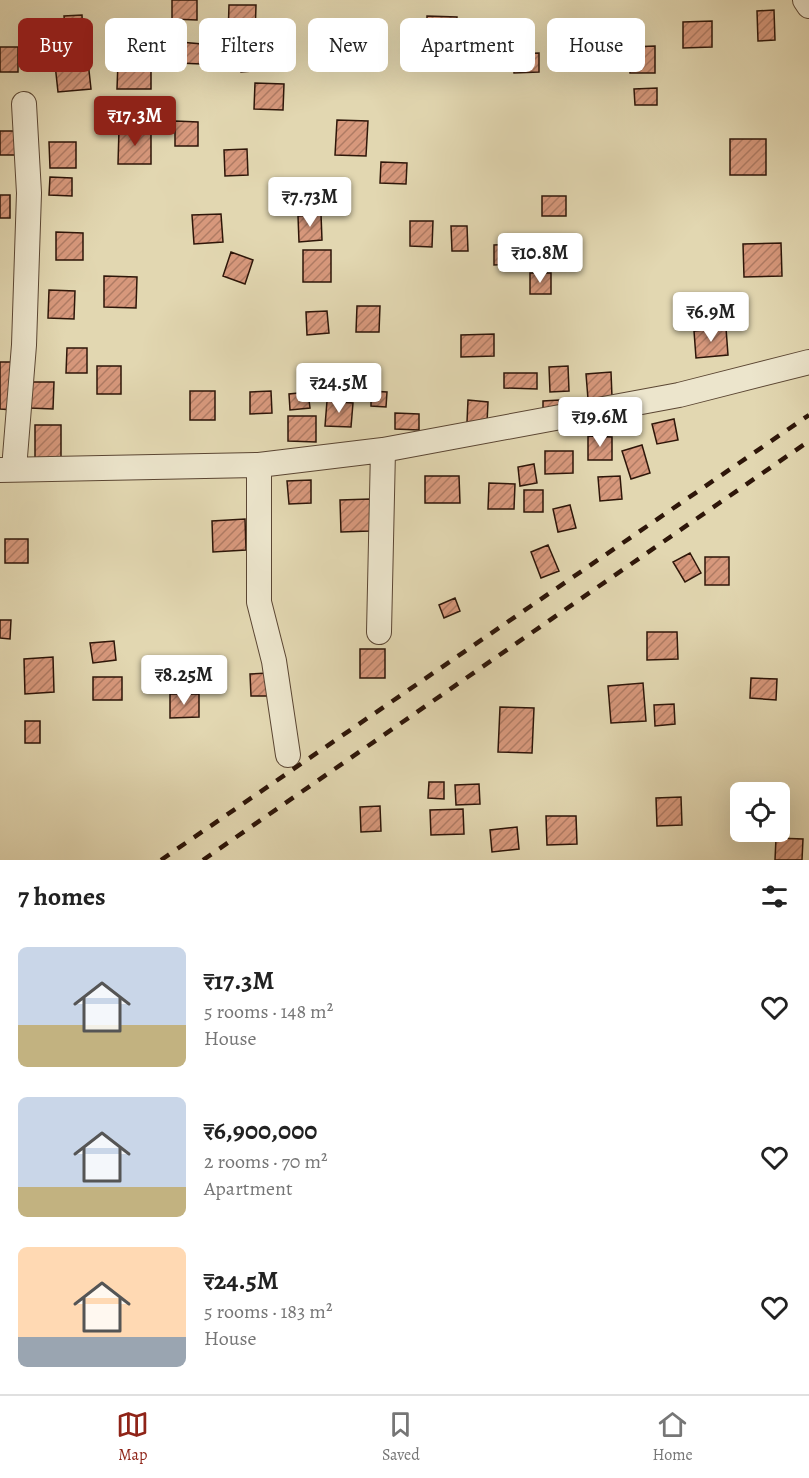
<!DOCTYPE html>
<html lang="en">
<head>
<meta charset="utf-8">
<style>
  :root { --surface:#fff; --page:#f6f6f6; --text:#222; --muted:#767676; --line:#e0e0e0; --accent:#8f2418 }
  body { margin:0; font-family:Alegreya,serif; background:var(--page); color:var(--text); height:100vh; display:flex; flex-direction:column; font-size:22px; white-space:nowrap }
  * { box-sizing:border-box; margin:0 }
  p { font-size:20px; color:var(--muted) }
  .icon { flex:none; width:33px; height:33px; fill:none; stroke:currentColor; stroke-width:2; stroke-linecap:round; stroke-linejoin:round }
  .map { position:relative; height:860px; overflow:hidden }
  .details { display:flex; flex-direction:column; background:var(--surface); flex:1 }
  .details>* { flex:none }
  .banner { position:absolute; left:18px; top:18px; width:774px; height:54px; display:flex; gap:12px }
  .fabs { position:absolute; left:730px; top:782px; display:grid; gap:12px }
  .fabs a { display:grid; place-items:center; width:60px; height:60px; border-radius:9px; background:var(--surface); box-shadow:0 6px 24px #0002; font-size:30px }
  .price { position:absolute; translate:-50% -51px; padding:0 14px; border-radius:6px; background:#fff; color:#222; font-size:20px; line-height:39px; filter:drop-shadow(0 2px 3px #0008) }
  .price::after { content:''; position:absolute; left:50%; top:36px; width:18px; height:14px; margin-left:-9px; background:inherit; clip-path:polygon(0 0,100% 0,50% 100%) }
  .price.selected { background:var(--accent); color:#fff }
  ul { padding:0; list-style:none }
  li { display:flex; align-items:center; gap:18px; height:150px; padding:0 18px }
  li span { display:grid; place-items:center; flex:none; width:168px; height:120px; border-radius:9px; color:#555 }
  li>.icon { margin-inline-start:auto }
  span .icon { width:72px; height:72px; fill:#fffc; stroke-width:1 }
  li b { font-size:26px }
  h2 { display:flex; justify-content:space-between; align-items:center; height:72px; padding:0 18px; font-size:26px }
  .pill { padding:0 21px; border-radius:9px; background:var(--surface); box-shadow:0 6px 24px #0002; font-size:21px; line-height:54px }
  .pill.selected { background:var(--accent); color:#fff }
  .tab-bar { display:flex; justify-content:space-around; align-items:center; height:84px; border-top:2px solid var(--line); background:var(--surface); font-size:16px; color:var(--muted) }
  .tab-bar a { display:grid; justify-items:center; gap:3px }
  .tab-bar .selected { color:var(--accent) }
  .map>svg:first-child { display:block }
  .building { fill:url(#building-hatch); stroke:#2e1609; stroke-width:1.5 }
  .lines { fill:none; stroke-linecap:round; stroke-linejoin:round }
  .minor-casing { stroke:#5b4633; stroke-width:26 }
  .minor { stroke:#ece5cc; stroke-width:24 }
  .rail { stroke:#2e1609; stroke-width:4.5; stroke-dasharray:10 10; stroke-linecap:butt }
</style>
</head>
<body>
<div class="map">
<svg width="809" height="860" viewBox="0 0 809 860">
  <defs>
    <pattern id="building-hatch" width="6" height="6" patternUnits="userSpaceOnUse" patternTransform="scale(1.5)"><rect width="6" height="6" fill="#d7987c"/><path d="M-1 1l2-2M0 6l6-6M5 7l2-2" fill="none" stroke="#af7b64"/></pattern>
  </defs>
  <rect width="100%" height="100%" fill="#e2d7b1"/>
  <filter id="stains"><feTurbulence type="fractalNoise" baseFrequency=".00333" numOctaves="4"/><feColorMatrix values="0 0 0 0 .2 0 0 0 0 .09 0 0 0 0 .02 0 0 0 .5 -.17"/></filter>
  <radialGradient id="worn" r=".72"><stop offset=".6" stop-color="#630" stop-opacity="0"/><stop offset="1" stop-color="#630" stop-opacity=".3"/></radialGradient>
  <path class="building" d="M172,0H197V20L172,19Z
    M229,5H256L255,37H228Z
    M774,10L775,40L758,41L757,11Z
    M82,15L83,36L66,37L64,16Z
    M427,16L457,17L456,38L427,37Z
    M712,21V47L683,48V22Z
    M180,42L202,44L201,64L179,63Z
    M273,43L275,69L241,72L239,45Z
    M655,46V73H630L629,47Z
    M0,47H18V72H0Z
    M87,52L91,89L58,92L54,55Z
    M539,53V72L514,73L513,54Z
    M118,62H151V89H117Z
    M255,83L284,84L283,110L254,109Z
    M657,88V105H635L634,89Z
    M337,120L368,121L366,156L335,155Z
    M175,121L198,122V146H175Z
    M119,129L151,130V164H118Z
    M0,131H18L19,155H0Z
    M730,139H766V175H730Z
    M49,142H76V168H50Z
    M247,149L248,175L225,176L224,150Z
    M381,162L407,163L406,184L380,183Z
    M50,177L72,178V196L49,195Z
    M0,195H10V218H0Z
    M542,196H566V216H542Z
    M221,214L223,242L194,244L192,215Z
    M321,214L322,240L299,242L298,216Z
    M410,221H433L432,247L410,246Z
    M451,226H467L468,251H452Z
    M56,232L83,233V260H56Z
    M781,243L782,276L744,277L743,244Z
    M516,244V264L494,265V245Z
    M303,250H331V282H303Z
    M231,252L253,260L245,284L223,276Z
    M530,273H551V294H530Z
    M104,276L137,277L136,308L104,307Z
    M49,290L75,291L74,319L48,318Z
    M357,306H380L379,332H356Z
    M327,311L329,333L307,335L306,312Z
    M726,328L728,355L696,358L694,331Z
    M494,334V356L461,357V335Z
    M67,348H87V373H66Z
    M0,362H13L12,410L0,409Z
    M97,366H121V394H97Z
    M568,366L569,391L550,392L549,367Z
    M611,372L612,397L588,399L586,374Z
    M504,373H537V389L504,388Z
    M30,382H54L53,409L30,408Z
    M190,391H215V420H190Z
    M271,391L272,413L250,414V392Z
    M371,391L387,392L386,407L371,406Z
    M308,392L310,408L290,410L289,394Z
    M468,400L488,402L487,423L467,422Z
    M559,400V414H543V401Z
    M327,401L353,403L351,427L325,426Z
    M395,413L419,414V430L395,429Z
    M288,416H316V442L288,441Z
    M674,419L678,440L657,444L652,424Z
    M35,425H61V458H35Z
    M588,436L612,437V460H588Z
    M642,445L650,473L631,479L622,451Z
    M545,451H573V473L545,474Z
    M534,464L537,483L520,486L518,467Z
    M425,476H459L460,503H425Z
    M620,476L622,499L600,501L598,477Z
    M311,480V503L289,504L287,481Z
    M489,483L515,484L514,509H488Z
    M524,490H543V512H524Z
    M370,499V531L341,532L340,500Z
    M570,505L576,528L558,532L553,509Z
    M245,519L246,550L213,552L212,521Z
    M5,539H28V563H5Z
    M548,545L559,571L541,578L531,552Z
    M690,553L701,573L685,582L673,562Z
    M705,557H729V585H705Z
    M455,598L460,611L444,618L439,605Z
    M0,620H11L10,639L0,638Z
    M647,632H677L678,659L647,660Z
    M114,641L116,660L93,663L90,643Z
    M360,649H385V678H360Z
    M53,657L54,692L25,694L24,659Z
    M268,673L270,696H251L250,674Z
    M93,677H122V700H93Z
    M751,678L777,679L776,700L750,698Z
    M643,683L646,721L611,723L608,686Z
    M170,694H199V717L170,718Z
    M674,704L675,724L655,726L654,705Z
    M500,707L534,708L532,753L498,752Z
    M25,721H40V743H25Z
    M429,782H444V799L428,798Z
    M479,784L480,804L456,805L455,785Z
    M681,797L682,825L657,826L656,798Z
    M380,806L381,831L361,832L360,807Z
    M463,809L464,834L431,835L430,810Z
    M546,816H576L577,844L547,845Z
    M517,827L519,849L492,852L490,830Z
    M776,838L803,839L802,860H775Z"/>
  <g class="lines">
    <defs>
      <path id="minor" d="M805,0L809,6
        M259,465V602L274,661L288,755
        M14,469L24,345L29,193L24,104
        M0,470L259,465L383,450L679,395L809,362
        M379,632L383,450"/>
    </defs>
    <use href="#minor" class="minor-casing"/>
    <use href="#minor" class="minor"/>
    <path class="rail" d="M161,860L809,415
      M203,860L809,441"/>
  </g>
  <rect width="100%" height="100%" filter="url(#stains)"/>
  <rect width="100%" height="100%" fill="url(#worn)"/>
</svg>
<div class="fabs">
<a><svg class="icon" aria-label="locate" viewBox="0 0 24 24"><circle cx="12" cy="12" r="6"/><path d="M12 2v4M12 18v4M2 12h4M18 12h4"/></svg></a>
</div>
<b class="price selected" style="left:135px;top:147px">₹17.3M</b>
<b class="price" style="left:310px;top:228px">₹7.73M</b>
<b class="price" style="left:540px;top:284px">₹10.8M</b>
<b class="price" style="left:711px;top:343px">₹6.9M</b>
<b class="price" style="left:339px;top:414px">₹24.5M</b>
<b class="price" style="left:600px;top:448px">₹19.6M</b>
<b class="price" style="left:184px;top:706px">₹8.25M</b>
<div class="banner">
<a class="pill selected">Buy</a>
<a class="pill">Rent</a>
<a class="pill">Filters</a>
<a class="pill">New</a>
<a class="pill">Apartment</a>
<a class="pill">House</a>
</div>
</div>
<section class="details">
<h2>7 homes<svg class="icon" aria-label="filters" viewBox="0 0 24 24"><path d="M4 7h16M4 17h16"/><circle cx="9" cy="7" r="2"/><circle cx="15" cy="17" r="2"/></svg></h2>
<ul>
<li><span style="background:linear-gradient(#c9d6e8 65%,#c2b280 0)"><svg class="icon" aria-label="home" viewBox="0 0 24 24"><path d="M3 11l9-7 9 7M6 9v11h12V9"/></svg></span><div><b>₹17.3M</b><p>5 rooms · 148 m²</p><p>House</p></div><svg class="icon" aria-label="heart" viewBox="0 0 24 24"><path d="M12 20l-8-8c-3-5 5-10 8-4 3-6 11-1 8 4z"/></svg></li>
<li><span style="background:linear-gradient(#c9d6e8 75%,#c2b280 0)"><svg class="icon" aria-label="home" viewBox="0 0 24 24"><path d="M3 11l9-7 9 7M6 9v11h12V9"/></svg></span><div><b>₹6,900,000</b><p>2 rooms · 70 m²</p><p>Apartment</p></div><svg class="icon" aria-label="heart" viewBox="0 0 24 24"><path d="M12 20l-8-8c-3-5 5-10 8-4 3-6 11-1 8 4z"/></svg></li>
<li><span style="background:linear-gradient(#ffd9b3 75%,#9aa5b1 0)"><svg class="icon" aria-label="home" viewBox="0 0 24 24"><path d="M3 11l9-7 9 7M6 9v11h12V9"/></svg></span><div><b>₹24.5M</b><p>5 rooms · 183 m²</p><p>House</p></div><svg class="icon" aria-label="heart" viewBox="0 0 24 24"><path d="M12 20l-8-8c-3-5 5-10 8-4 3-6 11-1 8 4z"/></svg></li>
</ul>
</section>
<nav class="tab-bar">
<a class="selected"><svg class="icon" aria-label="map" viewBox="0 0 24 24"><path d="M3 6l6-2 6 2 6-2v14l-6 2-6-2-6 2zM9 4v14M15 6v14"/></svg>Map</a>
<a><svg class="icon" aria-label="saved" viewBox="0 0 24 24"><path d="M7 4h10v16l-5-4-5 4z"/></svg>Saved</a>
<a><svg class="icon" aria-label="home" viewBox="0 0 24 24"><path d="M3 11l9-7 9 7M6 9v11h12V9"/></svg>Home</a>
</nav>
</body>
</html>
